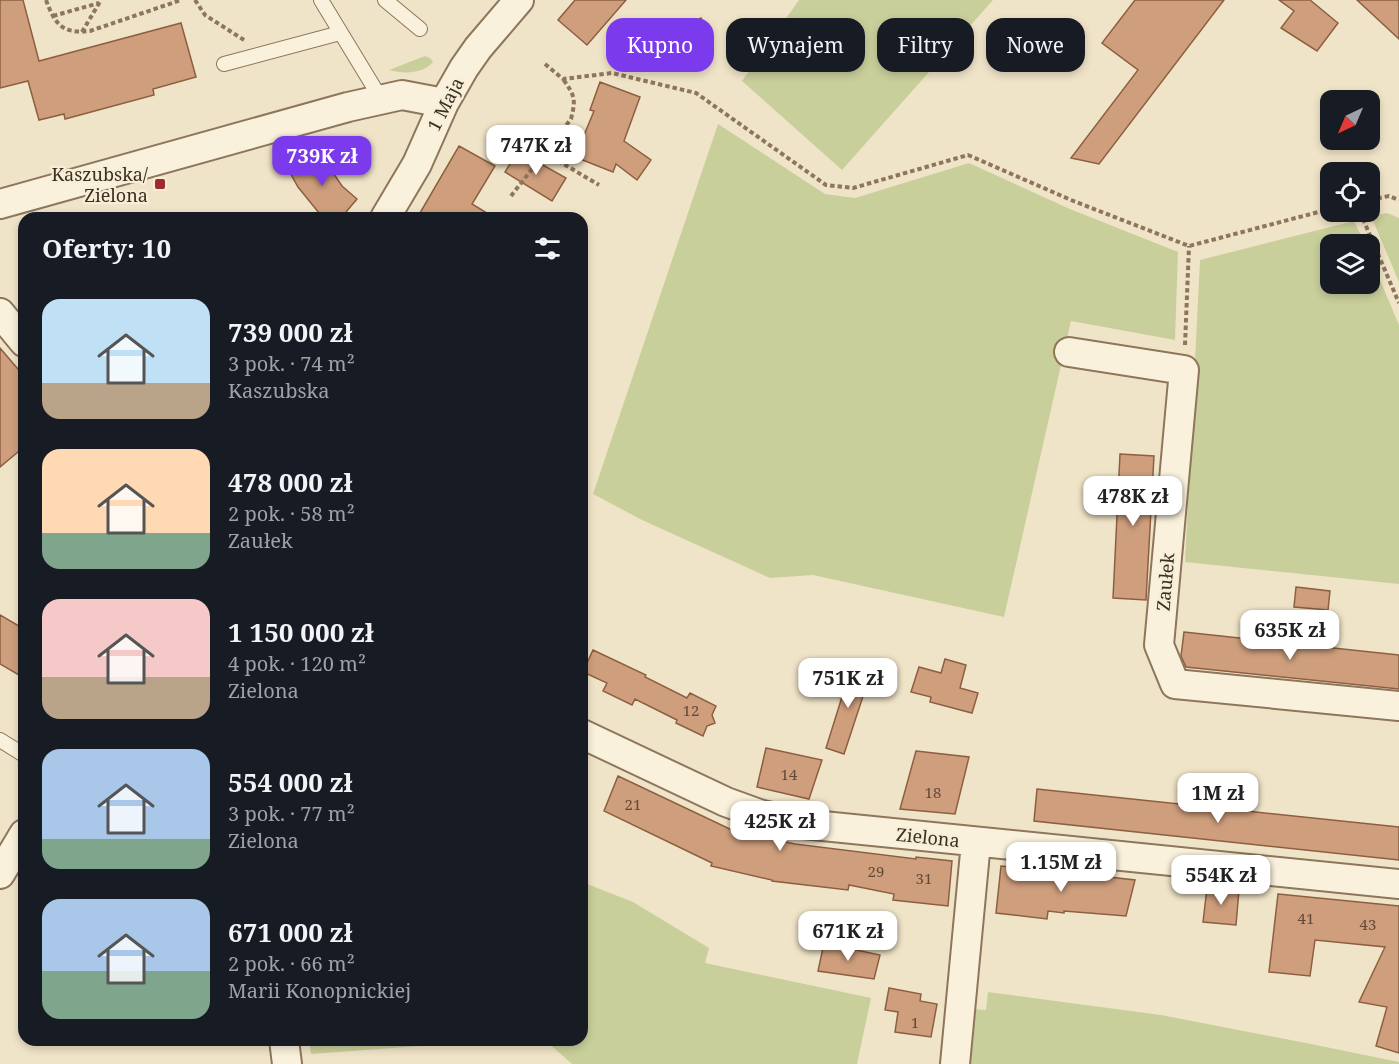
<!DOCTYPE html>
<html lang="pl">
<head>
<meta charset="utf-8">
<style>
  :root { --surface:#171b24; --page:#242831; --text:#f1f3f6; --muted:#9ea1a6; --accent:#7c3aed }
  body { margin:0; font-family:"Noto Serif",serif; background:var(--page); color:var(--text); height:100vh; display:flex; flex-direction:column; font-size:22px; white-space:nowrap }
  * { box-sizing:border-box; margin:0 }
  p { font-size:20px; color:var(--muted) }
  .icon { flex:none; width:33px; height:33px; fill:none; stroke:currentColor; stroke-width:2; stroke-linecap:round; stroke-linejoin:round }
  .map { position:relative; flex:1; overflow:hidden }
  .panel { position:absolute; left:18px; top:212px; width:570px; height:834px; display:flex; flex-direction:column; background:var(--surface); border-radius:18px; box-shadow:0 3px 9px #0003 }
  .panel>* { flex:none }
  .guide { position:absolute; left:606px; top:18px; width:570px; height:54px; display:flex; gap:12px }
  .needle { width:39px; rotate:224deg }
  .fabs { position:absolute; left:1320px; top:90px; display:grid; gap:12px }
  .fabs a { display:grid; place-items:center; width:60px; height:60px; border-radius:12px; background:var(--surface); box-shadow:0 3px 9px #0003; font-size:30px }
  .price { position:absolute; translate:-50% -51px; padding:0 14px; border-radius:12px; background:#fff; color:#222; font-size:20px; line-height:39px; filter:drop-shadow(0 2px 3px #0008) }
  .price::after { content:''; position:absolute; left:50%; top:36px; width:18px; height:14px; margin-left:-9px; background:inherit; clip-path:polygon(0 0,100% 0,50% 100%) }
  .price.on { background:var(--accent); color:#fff }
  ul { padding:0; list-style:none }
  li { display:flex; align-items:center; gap:18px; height:150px; padding:0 24px }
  li span { display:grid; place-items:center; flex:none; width:168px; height:120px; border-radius:18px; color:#555 }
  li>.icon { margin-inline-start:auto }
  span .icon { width:72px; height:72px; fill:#fffc; stroke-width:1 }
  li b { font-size:26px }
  h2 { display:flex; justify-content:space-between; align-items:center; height:72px; padding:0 24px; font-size:26px }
  .pill { padding:0 21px; border-radius:18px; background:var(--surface); box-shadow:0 3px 9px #0003; font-size:21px; line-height:54px }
  .pill.on { background:var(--accent); color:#fff }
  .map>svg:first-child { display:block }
  .green { fill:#c9cf9b }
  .building { fill:#cf9f7d; stroke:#8d5f41; stroke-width:1.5 }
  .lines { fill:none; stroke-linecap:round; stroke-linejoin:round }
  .service-casing { stroke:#8d765c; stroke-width:16 }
  .minor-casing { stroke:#8d765c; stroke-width:32 }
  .path { stroke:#8d765c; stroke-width:4; stroke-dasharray:4.5 3; stroke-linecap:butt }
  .service { stroke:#faf1dc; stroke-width:14 }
  .minor { stroke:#faf1dc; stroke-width:28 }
  .poi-dot { fill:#9e2a2b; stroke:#f7eed8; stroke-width:2 }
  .labels { text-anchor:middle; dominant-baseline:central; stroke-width:4.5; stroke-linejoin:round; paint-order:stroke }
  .number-label { font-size:15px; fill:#624a37 }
  .street-label { font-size:18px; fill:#3d2e20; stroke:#f7eed8 }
  .poi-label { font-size:18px; fill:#3d2e20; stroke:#f7eed8; text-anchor:end }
</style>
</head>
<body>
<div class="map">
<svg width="1399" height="1064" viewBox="0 0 1399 1064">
  <rect width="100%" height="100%" fill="#f0e4c8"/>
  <path class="green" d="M799,0H993L842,170L742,81Z
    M425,56L430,58L433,62C423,74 404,74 389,70Z
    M718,124L825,194L855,198L969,163L1070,209L1178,252L1175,340L1071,321L1004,617L813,575L770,578L642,520L593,494Z
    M1387,213L1399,218V282L1371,216Z
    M1354,221L1365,244H1330V284H1370V256L1399,325V584L1185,562L1200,260Z
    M582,882L633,902L709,948L705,963L871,998L857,1064H572L545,1040H582Z
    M988,992L1161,1015L1311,1044L1399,1062V1064H968L974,1009L986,1010Z
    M309,1040H502L311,1054Z"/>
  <path class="building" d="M0,0H23L39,61L181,23L196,77L153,89L154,95L65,119L64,114L39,120L28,81L0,88Z
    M575,0H626L587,45L558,20Z
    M1135,0H1224L1099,164L1071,158L1138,70L1102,43Z
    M1279,0H1310L1338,23L1317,51L1281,28L1294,11Z
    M1357,0H1399V39Z
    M701,18L710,35L678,51L668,35Z
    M600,82L640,97L624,141L651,160L637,180L616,164L613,172L575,157L594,111L590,110Z
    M459,146L495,166L472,204L495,218H417Z
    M518,151L566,178L552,201L505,172Z
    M319,152L342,186L357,199L341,218H324L319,213L298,187L288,169Z
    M0,348L24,376V447L0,467Z
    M1120,454L1154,456L1146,600L1113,598Z
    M1296,587L1330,591L1328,610L1294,607Z
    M0,615L24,629V678L0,664Z
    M1184,632L1399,655V689L1186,667L1181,656Z
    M593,650L646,675L645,677L687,698L690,693L716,706L712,715L715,723L707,726L703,736L676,723L677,720L635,699L632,705L603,691L607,683L583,672Z
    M945,659L966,665L960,688L978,693L972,713L930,702L931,697L911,692L919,667L941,673Z
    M852,665L871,672L844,754L826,748Z
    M766,748L822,760L809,799L757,787Z
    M916,751L969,757L955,814L900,809Z
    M618,776L734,831L795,844L916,859V857L952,861L948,906L893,900L894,894L849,885L848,890L772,881V880L711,866L712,863L604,811Z
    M1037,789L1399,827V860L1034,821Z
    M1001,866L1073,873L1135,880L1126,916L1064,911V913L1048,911L1047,919L996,913Z
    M1207,888L1239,890L1236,925L1203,922Z
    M1278,894L1399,906V1053L1376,1046L1387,1007L1359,1002L1385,947L1315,940L1310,976L1269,972Z
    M824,943L880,955L874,979L818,971Z
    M889,988L921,994L920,1001L937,1004L931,1037L895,1032L898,1012L885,1010Z"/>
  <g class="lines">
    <defs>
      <path id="service" d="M321,0L381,99
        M385,0L420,29
        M224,64L340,33
        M0,740L24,755"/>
      <path id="minor" d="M0,204L348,107L402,95L444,103
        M385,218L417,164L444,103L464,68L478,48L519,0
        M0,313L24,342
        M1069,352L1184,370L1159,645L1175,684L1399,706
        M582,734L726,802L762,815L803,824L1399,884
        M0,874L24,834
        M284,1040L287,1064
        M955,1064L976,842"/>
    </defs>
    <use href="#service" class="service-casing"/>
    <use href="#minor" class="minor-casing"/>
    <path class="path" d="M46,0C55,25 63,34 90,31L181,0
      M195,0L205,15L244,40
      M53,16L99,3
      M82,32L101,0
      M545,64L563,79L612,73L696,93L826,185L853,188L968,155L1071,200L1189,246L1330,209
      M545,153L599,185
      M511,196L571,119C576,99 575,96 563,79
      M1370,200L1389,196L1399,200
      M1360,212L1399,303
      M1185,345L1189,246"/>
    <use href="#service" class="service"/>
    <use href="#minor" class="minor"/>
  </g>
  <rect class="poi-dot" x="154" y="178" width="12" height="12" rx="3"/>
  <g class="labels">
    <g class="number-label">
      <text x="691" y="710">12</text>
      <text x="789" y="774">14</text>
      <text x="933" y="792">18</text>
      <text x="633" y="804">21</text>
      <text x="876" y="871">29</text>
      <text x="924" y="878">31</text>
      <text x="1306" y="918">41</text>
      <text x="1368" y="924">43</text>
      <text x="915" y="1022">1</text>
    </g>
    <g class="street-label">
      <text transform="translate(445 104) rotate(-63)">1 Maja</text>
      <text transform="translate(1165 582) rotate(-85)">Zaułek</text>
      <text transform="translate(928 837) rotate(6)">Zielona</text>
    </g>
    <g class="poi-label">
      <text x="148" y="174">Kaszubska/<tspan x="148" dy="21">Zielona</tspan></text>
    </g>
  </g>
</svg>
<div class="fabs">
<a><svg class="needle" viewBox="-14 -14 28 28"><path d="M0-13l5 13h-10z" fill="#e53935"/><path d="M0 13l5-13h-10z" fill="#9ea1a6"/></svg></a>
<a><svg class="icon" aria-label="locate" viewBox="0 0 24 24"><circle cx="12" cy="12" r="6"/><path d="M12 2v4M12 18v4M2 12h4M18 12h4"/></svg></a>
<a><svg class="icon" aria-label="layers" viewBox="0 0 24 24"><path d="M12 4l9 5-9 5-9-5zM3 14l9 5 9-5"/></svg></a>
</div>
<b class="price" style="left:536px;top:176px">747K zł</b>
<b class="price on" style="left:322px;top:187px">739K zł</b>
<b class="price" style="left:1133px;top:527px">478K zł</b>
<b class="price" style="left:1290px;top:661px">635K zł</b>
<b class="price" style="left:848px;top:709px">751K zł</b>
<b class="price" style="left:1218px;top:824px">1M zł</b>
<b class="price" style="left:780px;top:852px">425K zł</b>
<b class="price" style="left:1061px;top:893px">1.15M zł</b>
<b class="price" style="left:1221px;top:906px">554K zł</b>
<b class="price" style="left:848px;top:962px">671K zł</b>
<div class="guide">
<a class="pill on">Kupno</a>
<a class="pill">Wynajem</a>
<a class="pill">Filtry</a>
<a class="pill">Nowe</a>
</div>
<section class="panel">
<h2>Oferty: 10<svg class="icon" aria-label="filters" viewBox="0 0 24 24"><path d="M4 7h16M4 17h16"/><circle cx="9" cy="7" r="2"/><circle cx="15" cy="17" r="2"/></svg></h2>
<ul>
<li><span style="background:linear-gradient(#bfe0f5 70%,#b9a48a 0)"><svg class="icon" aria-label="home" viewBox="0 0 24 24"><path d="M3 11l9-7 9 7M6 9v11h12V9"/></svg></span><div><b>739 000 zł</b><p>3 pok. · 74 m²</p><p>Kaszubska</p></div></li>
<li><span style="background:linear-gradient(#ffd9b3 70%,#7fa58c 0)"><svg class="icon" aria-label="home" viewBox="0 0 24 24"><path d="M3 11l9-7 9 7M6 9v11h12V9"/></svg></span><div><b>478 000 zł</b><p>2 pok. · 58 m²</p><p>Zaułek</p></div></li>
<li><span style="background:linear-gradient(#f6c9c9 65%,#b9a48a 0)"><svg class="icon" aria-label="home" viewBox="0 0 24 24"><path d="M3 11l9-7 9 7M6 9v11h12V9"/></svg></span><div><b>1 150 000 zł</b><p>4 pok. · 120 m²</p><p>Zielona</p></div></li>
<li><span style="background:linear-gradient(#a9c7e8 75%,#7fa58c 0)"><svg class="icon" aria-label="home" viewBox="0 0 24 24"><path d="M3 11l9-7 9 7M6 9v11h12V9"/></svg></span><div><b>554 000 zł</b><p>3 pok. · 77 m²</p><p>Zielona</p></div></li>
<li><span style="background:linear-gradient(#a9c7e8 60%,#7fa58c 0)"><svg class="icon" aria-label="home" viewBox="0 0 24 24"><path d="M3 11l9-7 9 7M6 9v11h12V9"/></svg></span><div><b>671 000 zł</b><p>2 pok. · 66 m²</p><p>Marii Konopnickiej</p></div></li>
</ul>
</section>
</div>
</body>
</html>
